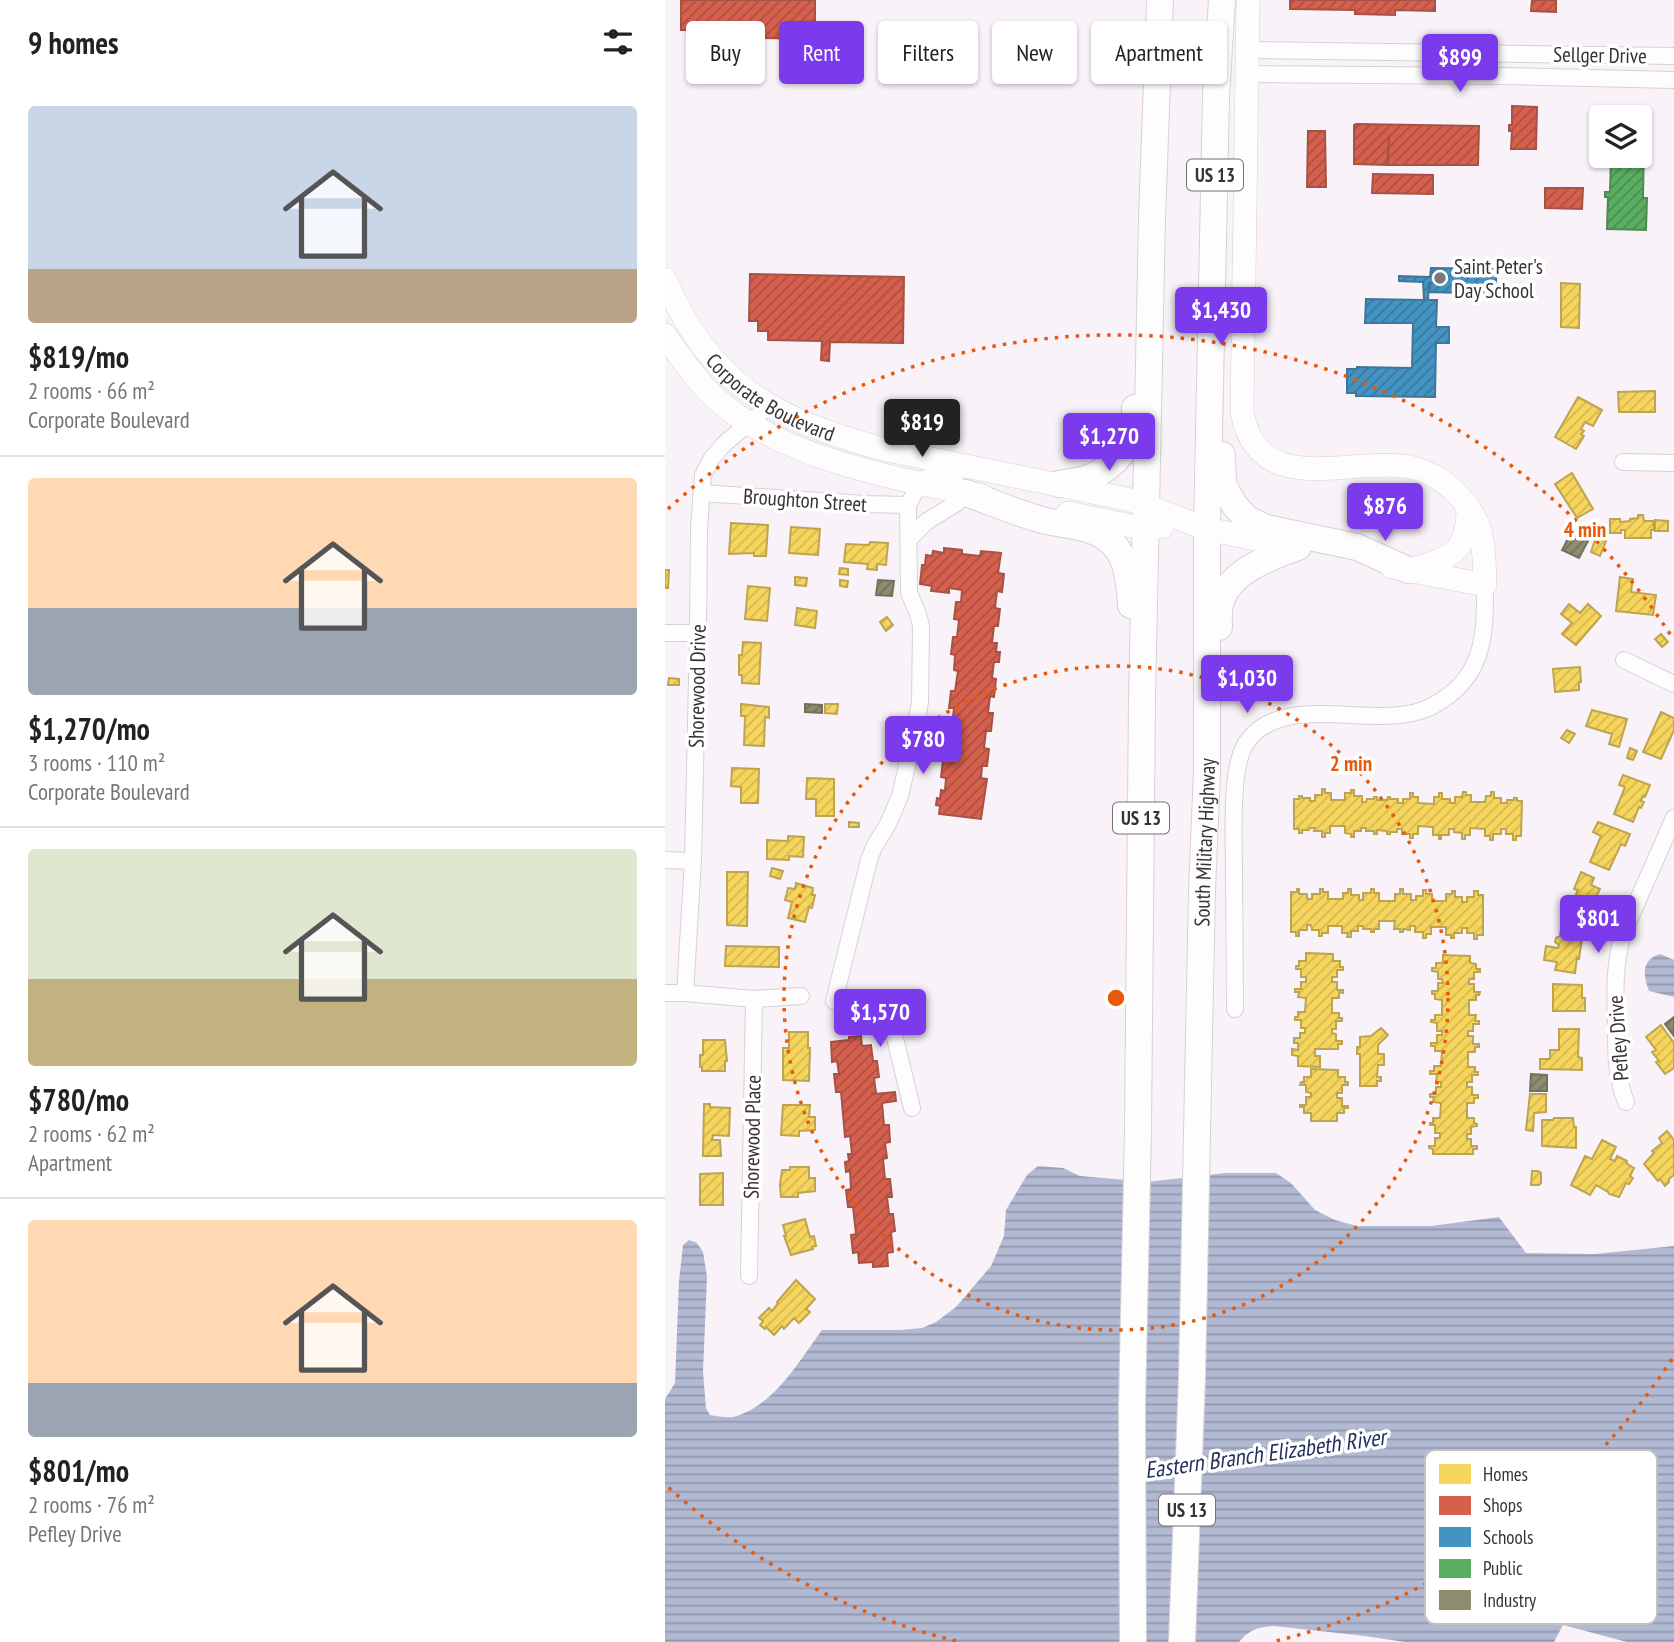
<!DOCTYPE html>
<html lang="en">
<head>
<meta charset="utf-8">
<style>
  :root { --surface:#fff; --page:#f2f2f2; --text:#222; --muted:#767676; --line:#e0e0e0; --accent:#7c3aed }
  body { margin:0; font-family:"PT Sans Narrow",sans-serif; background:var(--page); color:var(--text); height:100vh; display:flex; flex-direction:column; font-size:26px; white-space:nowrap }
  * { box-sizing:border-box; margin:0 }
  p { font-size:23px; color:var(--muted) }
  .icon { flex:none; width:38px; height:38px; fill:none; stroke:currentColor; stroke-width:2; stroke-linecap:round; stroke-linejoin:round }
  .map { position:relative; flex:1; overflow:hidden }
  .sheet { display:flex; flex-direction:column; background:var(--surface); width:665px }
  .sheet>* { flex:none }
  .hud { position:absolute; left:21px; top:21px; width:665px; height:63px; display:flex; gap:14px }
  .buttons { position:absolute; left:924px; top:105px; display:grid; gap:14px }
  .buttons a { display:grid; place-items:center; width:63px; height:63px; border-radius:7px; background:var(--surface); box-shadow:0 2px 5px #0004; font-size:35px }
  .price { position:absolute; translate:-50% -60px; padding:0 16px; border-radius:7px; background:var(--accent); color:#fff; font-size:23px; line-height:46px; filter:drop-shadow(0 2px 4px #0008) }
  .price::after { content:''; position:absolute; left:50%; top:42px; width:21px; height:16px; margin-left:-10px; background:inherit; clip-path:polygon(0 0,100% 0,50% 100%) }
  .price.active { background:#222; color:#fff }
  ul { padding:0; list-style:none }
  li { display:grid; align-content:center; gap:14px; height:371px; padding:0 28px }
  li+li { border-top:2px solid var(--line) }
  li span { display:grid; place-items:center; height:217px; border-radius:7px; color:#555 }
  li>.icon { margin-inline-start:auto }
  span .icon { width:126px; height:126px; fill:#fffc; stroke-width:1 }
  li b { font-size:30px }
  h2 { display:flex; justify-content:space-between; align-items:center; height:84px; padding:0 28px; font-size:30px }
  .pill { padding:0 24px; border-radius:7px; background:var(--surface); box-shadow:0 2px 5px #0004; font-size:24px; line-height:63px }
  .pill.active { background:var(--accent); color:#fff }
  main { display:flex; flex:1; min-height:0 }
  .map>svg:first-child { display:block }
  .water { fill:url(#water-rules) }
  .homes { fill:url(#homes-hatch); stroke:#bda451; stroke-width:2 }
  .shops { fill:url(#shops-hatch); stroke:#a65246; stroke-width:2 }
  .schools { fill:url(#schools-hatch); stroke:#3f7699; stroke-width:2 }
  .public { fill:url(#public-hatch); stroke:#508954; stroke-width:2 }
  .industry { fill:url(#industry-hatch); stroke:#72715e; stroke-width:2 }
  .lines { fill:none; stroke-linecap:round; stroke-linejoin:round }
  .street-casing { stroke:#d5d1d6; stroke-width:18 }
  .secondary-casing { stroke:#d5d1d6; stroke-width:24 }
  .primary-casing { stroke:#d5d1d6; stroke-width:28 }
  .street { stroke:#fefdfe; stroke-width:16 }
  .secondary { stroke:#fefdfe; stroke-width:23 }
  .primary { stroke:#fefdfe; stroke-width:26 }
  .ring { fill:none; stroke:#e8590c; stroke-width:3.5; stroke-dasharray:3.5 7 }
  .poi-dot { fill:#7b767b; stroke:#fff; stroke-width:2.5 }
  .labels { text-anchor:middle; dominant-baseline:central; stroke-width:7; stroke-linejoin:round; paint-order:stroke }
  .shield { fill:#fff; stroke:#737073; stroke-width:2 }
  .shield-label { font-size:19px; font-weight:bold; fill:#373237 }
  .street-label { font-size:21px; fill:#373237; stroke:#fff }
  .poi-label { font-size:21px; fill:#373237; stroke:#fff; text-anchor:start }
  .water-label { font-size:23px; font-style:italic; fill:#21305c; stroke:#fff }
  .key { fill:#fff; stroke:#c3c2c3; stroke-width:2 }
  .key-label { font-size:19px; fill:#373237 }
  .centre { fill:#e8590c; stroke:#fff; stroke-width:3.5 }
  .ring-label { font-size:21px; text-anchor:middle; font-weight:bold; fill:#e8590c; stroke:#fff; stroke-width:7; stroke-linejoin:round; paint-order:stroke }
</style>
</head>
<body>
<main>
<section class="sheet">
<h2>9 homes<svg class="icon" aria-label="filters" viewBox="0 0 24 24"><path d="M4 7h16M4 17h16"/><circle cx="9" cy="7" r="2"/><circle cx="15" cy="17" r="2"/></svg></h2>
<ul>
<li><span style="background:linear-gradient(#c9d6e8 75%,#b9a48a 0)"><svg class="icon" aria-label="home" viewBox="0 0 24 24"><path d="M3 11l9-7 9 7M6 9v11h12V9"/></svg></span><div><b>$819/mo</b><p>2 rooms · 66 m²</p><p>Corporate Boulevard</p></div></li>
<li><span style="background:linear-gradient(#ffd9b3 60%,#9aa5b1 0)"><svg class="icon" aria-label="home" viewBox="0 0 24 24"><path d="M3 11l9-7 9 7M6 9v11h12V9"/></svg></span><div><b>$1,270/mo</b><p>3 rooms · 110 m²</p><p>Corporate Boulevard</p></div></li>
<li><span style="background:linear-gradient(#dfe7d0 60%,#c2b280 0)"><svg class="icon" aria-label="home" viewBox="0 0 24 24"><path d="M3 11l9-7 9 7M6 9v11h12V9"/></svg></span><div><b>$780/mo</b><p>2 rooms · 62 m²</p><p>Apartment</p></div></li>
<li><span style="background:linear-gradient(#ffd9b3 75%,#9aa5b1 0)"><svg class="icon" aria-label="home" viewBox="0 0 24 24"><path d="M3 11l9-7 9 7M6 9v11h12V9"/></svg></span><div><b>$801/mo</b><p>2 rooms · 76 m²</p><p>Pefley Drive</p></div></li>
</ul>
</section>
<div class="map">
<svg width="1009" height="1642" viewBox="0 0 1009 1642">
  <defs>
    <pattern id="water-rules" width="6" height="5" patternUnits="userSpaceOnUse" patternTransform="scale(1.75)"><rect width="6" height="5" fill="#b2b9d2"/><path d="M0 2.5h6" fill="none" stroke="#9297ab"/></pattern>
    <pattern id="homes-hatch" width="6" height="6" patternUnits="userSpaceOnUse" patternTransform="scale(1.75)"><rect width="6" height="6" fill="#f6d55c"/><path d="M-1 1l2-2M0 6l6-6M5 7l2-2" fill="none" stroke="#d4b751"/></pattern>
    <pattern id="shops-hatch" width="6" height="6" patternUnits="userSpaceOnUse" patternTransform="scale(1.75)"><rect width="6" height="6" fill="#d6604d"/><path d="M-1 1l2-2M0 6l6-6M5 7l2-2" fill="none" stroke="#ae5041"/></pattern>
    <pattern id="schools-hatch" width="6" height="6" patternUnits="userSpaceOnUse" patternTransform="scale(1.75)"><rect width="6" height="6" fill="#4393c3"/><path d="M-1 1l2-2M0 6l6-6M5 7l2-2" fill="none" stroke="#39799f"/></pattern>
    <pattern id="public-hatch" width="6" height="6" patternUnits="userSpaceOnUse" patternTransform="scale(1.75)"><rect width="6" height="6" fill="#5aae61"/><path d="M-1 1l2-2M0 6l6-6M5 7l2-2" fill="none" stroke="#4b8e51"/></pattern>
    <pattern id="industry-hatch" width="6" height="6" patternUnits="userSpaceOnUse" patternTransform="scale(1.75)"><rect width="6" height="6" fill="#8c8c6e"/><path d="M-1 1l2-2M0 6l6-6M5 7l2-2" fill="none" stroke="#73735b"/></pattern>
  </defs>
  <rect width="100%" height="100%" fill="#f9f3f9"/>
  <path class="water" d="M995,954L1009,960V997L984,991C978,975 976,960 995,954Z
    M373,1166L398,1168L415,1176L482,1182L561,1173H611L626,1183L650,1210L670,1220L692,1226H766L834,1217L861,1253L930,1254L1009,1246V1642H962L898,1625L889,1642H740L700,1636L609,1626C593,1627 585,1629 574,1642H0V1399L10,1383L14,1281L18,1245L24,1240L32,1243L38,1252L42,1277L38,1372L41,1408L45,1415C53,1416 64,1419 72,1416C111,1403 134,1361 157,1330H235L257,1328L271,1322L291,1307L326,1266L339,1236L341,1210L362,1175Z"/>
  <path class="homes" d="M896,283L915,284L914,328L896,327Z
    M990,391V412H954L953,392Z
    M913,397L937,410L928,426L920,422L916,429L919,431L916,434L919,436L911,449L890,437Z
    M907,473L928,509L912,518L890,484Z
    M973,515H978L979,521H988L989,530H986V538H960V530H956V533H945V519H955V522L965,521V519L973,518Z
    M990,520L1003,521V531H990Z
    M66,523L103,525L101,556H89V553L64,554Z
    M126,527L155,529L153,555L124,553Z
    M931,537L941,541L935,556L926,552Z
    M205,542L223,543L221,565L212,564V570L202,569L203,564L179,562L181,544L204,545Z
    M175,568L183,569V575L174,574Z
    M0,570H4L3,588H0Z
    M130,577L142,578L141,586L130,585Z
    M955,577L968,579L966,592L991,595L988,615L951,611Z
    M175,580L183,581L182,587L175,586Z
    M83,586L105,588L102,621L80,619Z
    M904,604L915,613L923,604L936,616L911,645L897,634L907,623L896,614Z
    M132,608L152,611L150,628L130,625Z
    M222,617L228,625L221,631L215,622Z
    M996,634L1003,642L997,647L990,639Z
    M78,642L96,643L94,684L77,683V675H74V655H77Z
    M915,667L916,682H914V690L890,692L888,669Z
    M4,678L14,679V685H3Z
    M76,704L104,707V718L100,717L99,746L79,745L80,716H76Z
    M160,704H173L172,714L160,713Z
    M927,710L962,719L954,747L944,744L947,734L921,726Z
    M996,712L1009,718V730L996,759L978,752Z
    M902,730L910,734L904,743L896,738Z
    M965,748L972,751L968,760L962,758Z
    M67,768L94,769L93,803H76V787L66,786Z
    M958,775L985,785L980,797L978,796L976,801L979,802L976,808L974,807L968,822L949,814L960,787L954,785Z
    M142,778L169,779V816H151V799H141Z
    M657,789H660V793H666V800H680V793H686V790H689V796H697V802H701L702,799H709V797H712V800H722L723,797H725V799H733V803H738V799H745V793H748V797H753V803L769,804V797H774V793H777V799H785V803H790V797H797L798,792H801V795H806V802H820L821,796H826V792H829V798H836V803H842V800H849V798H852V801H857L856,836H851V840H848V834H841V829H836V834H828V840H825V836H820V829L805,828V835H800V839H797V833L789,832V829H784V835H776V839H774V835H768V827L753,826V834H748V838H745V834H737V829H732V832H725V834H722V831L712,830V834H709V831H701V828H696V831H689V837H686V834L680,833V826H665V833H660V837H657V831H649L650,828H645L644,830H637V833H634V829H629V799H634V796H637V798H645V801H650V795H657Z
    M184,822L194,823V827H184Z
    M933,822L965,834L960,846L956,844L944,870L925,862L936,836L928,832Z
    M123,836L139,837L138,857L124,856V860L102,859V840L123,841Z
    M107,868L118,871L115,879L105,876Z
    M62,872H83L82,926L62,925Z
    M916,872L929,878L926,885L935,889L924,910L907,903L913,890L909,889Z
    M131,883L148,888L147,895H150L147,908L144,907L140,922L123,918L127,902L120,900L123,888L130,889Z
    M632,889H634V894H642V899H647V894H655V889H658V892H663V899H678V893H683V889H686V895H694V900H698V893H706V889H709V893H714V901H730V894H735V889H738V894H746V900H751V896H758V890H761V894H767V901H781V894H787V891H790V897H797V902H802V897H809V891H813V895H818V935H812V939H809V933H802V928H797V933H789V938H786V935H781V927H766V934H761V938H758V932H750V926H745V930L738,929V932H735V929H729L730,921H714V929H709V932H706V929H698V926H693V931H686V937H682L683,933H677V926H663V933H657V936H654V930H647L646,925H642V930H634V936H631V932H626V892H632Z
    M896,929L918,932L914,959L912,958L910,973L890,970L892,962L879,960L881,946L893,948L894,945L890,942L891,938L895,936Z
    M61,946L114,947V967L60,966Z
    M641,953L668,954V961H675V967H678V970H672V977H667V982H672V990H678V993L674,992V998H667V1013H674V1018H677V1021H671V1029H667V1033L671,1034V1041H677V1044H673V1049H650V1056H655V1067L633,1066V1056L627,1055V1049L633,1050V1043H629V1038H635V1033H640V1028H636V1020H630V1017H633V1012H640L641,998L633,997L634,992H630V989H636V982H641V977H636V969H631V966H634V961H641Z
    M778,955L805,956V963L811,964V969H815V972H809V979H804V984H809V992H815L814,995H811V1000H804V1015H811L810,1021H814V1024H808V1031H803V1036H808V1044H814V1047H810V1052H803V1067H810V1072H813V1075H807V1082H802V1087H807V1095H813V1098H809V1103H802V1118H809V1123L812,1124V1126L806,1127V1134H802V1139H806V1146H812V1149H808V1154H768V1149L764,1148V1146H770V1138H775V1133H770V1125H765V1123H768V1118H775L776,1103L768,1102L769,1097H765V1094H771V1087H776V1082H771L772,1074H765V1071H769V1066H776L777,1051H770V1046H766V1043H772V1035H777V1031H772V1023L766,1022V1020H770V1015H777V1000L770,999V994H767V991H773V983H778L777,979H773V972L767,971V968H771V963H778Z
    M888,984L917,985V998H920V1011H888Z
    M996,1025L1009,1043V1068L1000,1074L991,1062L994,1061L987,1052L991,1050L981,1037Z
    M716,1028L723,1035L713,1045V1054H719V1065H713L712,1077H716V1081H712V1086H695V1054H692V1047H695V1037L706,1036Z
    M894,1029H914L913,1057L917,1058V1070L875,1069V1059H885V1050H894Z
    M124,1032H143V1048H145L144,1081L118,1080V1048H124Z
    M38,1040H60L62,1061H60V1071H37V1067H35V1055H38Z
    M646,1069L673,1070V1077H680V1082H683V1085H677V1093H672V1098H677V1106H683V1108H679V1113H672V1121H646V1113H639V1107H635V1105H641V1097H646V1093L641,1092V1085H635L636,1082H639V1077H646Z
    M865,1094H881V1112L869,1113L868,1131L861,1130Z
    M39,1104H45V1107L65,1108L64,1136L48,1135L47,1140H55L56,1156H38Z
    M118,1105H145L144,1117H150V1130L134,1131V1136L116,1135Z
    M889,1118H908L909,1127H911V1148L877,1146V1120H888Z
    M1002,1131L1009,1140V1175L1004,1179V1182L1000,1186L995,1179L993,1181L979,1164L989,1153L987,1151L997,1143L994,1138Z
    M937,1140L951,1147L945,1159L950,1161L952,1156L962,1161L961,1163L969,1168L965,1176L968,1178L964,1184L961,1183L954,1197L944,1194L943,1192L931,1185L925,1195L906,1185L920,1156L927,1159Z
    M125,1167H144V1178H150V1191L133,1193V1197H116L115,1185L117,1170H125Z
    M867,1171H873L876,1173V1183L874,1185H866Z
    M58,1173V1205H35V1174Z
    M140,1219L145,1237L149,1236L151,1246L147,1247L148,1249L126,1255L119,1236H121L118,1225Z
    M131,1280L150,1299L141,1309L145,1312L134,1323L129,1318L119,1329L117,1326L109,1335L101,1327L100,1329L95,1325L98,1321L94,1318L104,1308L107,1311L113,1303L112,1302Z"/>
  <path class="shops" d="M16,0H150V39L95,38V31H72L71,51L49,50V44H30V30H16Z
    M625,0H770V11L730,10V15L690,14V10L625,9Z
    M867,0H891V12L866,11Z
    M847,106L872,107L871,149H846L847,131H844V125H847Z
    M691,124L814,126L813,165H723L724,136L722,165L689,164V125Z
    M643,131H660L661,187H642Z
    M708,174L768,175V194L707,193Z
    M880,188H918L917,209L880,208Z
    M85,274L239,277L238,343L165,342L164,361L156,360L157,341L103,340V331H93V321H84Z
    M279,548L297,550V554L315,556L316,551L336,553L333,573L339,574L337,592L332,591L330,608L335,609L333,626H329L327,643H332L331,652H335L334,662H329L327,678L331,679L329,697L325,696L323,713H328L326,731H321L319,748L324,749L322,766H317L316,778L322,779L316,819L274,814L275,806L271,805L272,798L275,799L276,790L280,791L281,778L276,777L278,760L283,761L284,743L280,742L282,725L287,726L289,708H284L286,691H290L293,671L289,670L290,655L286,654L288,637H292L294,620L289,619L291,602H296L297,590L284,588V593L266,591L267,586L255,584L257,565H260L261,555L267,556L268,551L279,553Z
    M196,1036L197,1046L206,1045L208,1061H212L214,1077L209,1078L211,1093H208L209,1094L230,1092L231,1101L217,1103L219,1125H224L225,1142L220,1143L222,1158L218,1159L220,1179H225L227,1197H222L224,1214H228L230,1231L226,1232L228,1252L222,1253L223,1266L208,1267V1262L194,1263L193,1252L188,1253L186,1235L191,1234L188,1207H183L181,1190L186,1189L185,1171L181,1172L180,1162L184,1161L183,1154H187L185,1136L180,1137L176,1092H171L169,1074H174L172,1061L167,1062L166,1042L184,1040V1037Z"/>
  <path class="schools" d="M766,268L831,269V294L765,292V283H764L763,300H772L771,327H784V343H771L770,397L691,396V393H682V369H692V367L747,368L748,323H700L701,299L759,300L758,282L734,281V276L765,277Z"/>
  <path class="public" d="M975,145H979L978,198H982L981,230L942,229L943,197H940V192H945L946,156H975Z"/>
  <path class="industry" d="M906,533L923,541L914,558L897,550Z
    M213,580L229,581L227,596L211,595Z
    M140,704L157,705V713L140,712Z
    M1009,1017V1036L1000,1024Z
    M866,1074L882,1075V1091H865Z"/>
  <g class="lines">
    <defs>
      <path id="street" d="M582,50L1009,56
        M582,74L837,76L1009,80
        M958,462L1009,463
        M37,493L199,504L243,505
        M244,539L261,522L293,502L301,493
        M0,633H33
        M959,660L1009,684
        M0,860L28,861
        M0,993H20L89,999L136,996
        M20,993L28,861L33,633L34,528L38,475L47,458L59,444L104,406
        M570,1009C570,963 569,917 569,871C569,840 565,770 580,745C612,691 703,728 755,711C766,708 775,702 783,696C821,668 820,627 820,585
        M961,1102C951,1077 951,1053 951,1027C950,995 949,968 957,936L1009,818
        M247,1108L228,1030L218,1019L169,1001L204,860L209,847L223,824L235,796L248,740L255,702L256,627C255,615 248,604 244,592L243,505L249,494L253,482C269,473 273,470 292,474
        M84,1276L89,999"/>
      <g id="secondary">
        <path d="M583,0L577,412C594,504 692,452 752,469C766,473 779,481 789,491C801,502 810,515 815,531C820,548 819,567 820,585L727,567"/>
        <path id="s1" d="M0,279C44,385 111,420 218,449L466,500L542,529L625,546"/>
        <path d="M0,335C13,354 26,373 42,390C108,458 228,478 318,496"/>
        <path d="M403,513L466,526L497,527"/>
        <path d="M748,569C788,557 803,552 803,506"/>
      </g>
      <g id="primary">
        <path d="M557,455L558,483L563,494L571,507L582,519L601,528L692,547L743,570"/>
        <path d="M394,484C404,482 416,481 426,477C443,470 461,453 467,435C470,426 470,417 470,408"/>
        <path d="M301,493C326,502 352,513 377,520C393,524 410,525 425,530C461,542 464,572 466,605"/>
        <path d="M554,627C554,620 553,612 555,605C562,572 605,557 633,547"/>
        <path d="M468,1642L467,1406L473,1130L477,700L487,218L495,0"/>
        <path id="s2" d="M517,1642L527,1378L537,890L542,771V529L551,96L557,0"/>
      </g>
    </defs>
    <use href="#street" class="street-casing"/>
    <use href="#secondary" class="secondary-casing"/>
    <use href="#primary" class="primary-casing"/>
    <use href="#street" class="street"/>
    <use href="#secondary" class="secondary"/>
    <use href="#primary" class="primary"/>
  </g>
  <g class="ring">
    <circle cx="451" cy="998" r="332"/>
    <path d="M1007 1359A663 663 0 0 1 611 1641M291 1641A663 663 0 0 1 3 1487M3 509A663 663 0 0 1 1007 637"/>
  </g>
  <circle class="poi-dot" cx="775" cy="278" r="7"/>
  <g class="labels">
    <g class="shield">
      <rect x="522" y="159.5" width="56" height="31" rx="5"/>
      <rect x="448" y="802.5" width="56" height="31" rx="5"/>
      <rect x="494" y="1494.5" width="56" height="31" rx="5"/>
    </g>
    <g class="shield-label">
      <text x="550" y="175">US 13</text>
      <text x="476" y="818">US 13</text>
      <text x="522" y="1510">US 13</text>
    </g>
    <g class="street-label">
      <text transform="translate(935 55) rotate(1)">Sellger Drive</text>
      <text stroke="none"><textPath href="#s1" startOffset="164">Corporate Boulevard</textPath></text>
      <text transform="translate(140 500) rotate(4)">Broughton Street</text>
      <text transform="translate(32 686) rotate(-89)">Shorewood Drive</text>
      <text stroke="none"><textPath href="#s2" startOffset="800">South Military Highway</textPath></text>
      <text transform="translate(953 1038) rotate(-94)">Pefley Drive</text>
      <text transform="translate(87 1137) rotate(-89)">Shorewood Place</text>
    </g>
    <g class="poi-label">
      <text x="789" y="266">Saint Peter's<tspan x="789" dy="24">Day School</tspan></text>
    </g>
    <g class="water-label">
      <text transform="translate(600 1453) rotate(-8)">Eastern Branch Elizabeth River</text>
    </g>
  </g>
  <rect x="760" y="1450" width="232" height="174" rx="10" class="key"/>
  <rect x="774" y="1464" width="32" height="20" fill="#f6d55c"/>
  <rect x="774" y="1496" width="32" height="19" fill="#d6604d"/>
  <rect x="774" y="1527" width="32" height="20" fill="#4393c3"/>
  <rect x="774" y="1559" width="32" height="19" fill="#5aae61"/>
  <rect x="774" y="1590" width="32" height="20" fill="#8c8c6e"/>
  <g class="key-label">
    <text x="818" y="1481">Homes</text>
    <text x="818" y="1512">Shops</text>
    <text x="818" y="1544">Schools</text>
    <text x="818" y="1575">Public</text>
    <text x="818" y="1607">Industry</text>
  </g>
  <circle cx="451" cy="998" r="10" class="centre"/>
  <g class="ring-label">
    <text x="920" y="537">4 min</text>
    <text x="686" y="771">2 min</text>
  </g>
</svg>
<div class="buttons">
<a><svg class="icon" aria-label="layers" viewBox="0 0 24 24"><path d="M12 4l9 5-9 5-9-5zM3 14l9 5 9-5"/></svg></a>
</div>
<b class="price" style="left:795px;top:94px">$899</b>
<b class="price" style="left:556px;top:347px">$1,430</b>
<b class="price active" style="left:257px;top:459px">$819</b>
<b class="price" style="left:444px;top:473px">$1,270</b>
<b class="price" style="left:720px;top:543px">$876</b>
<b class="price" style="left:582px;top:715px">$1,030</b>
<b class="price" style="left:258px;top:776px">$780</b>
<b class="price" style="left:933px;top:955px">$801</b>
<b class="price" style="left:215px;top:1049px">$1,570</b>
<div class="hud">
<a class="pill">Buy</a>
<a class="pill active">Rent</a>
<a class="pill">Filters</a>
<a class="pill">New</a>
<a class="pill">Apartment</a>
</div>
</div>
</main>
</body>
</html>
